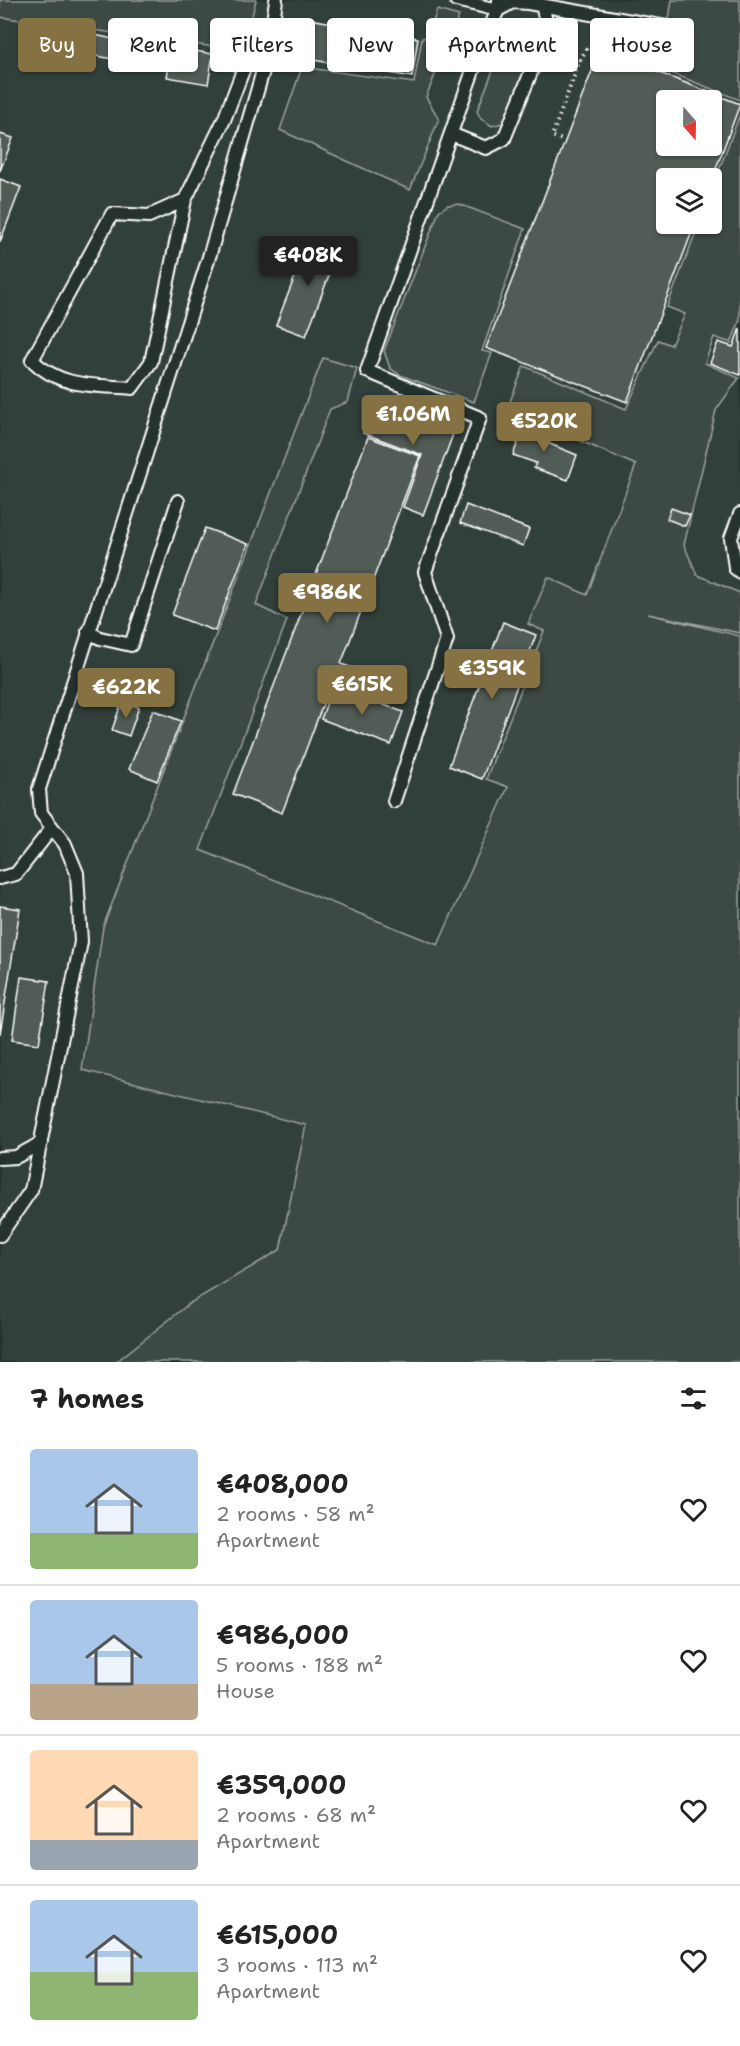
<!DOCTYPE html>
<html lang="en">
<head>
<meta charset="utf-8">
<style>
  :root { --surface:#fff; --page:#f2f2f2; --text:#222; --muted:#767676; --line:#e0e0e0; --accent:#857141 }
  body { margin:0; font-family:"Shantell Sans",sans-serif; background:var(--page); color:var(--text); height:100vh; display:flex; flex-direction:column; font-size:22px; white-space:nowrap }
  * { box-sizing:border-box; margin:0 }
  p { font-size:20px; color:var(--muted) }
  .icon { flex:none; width:33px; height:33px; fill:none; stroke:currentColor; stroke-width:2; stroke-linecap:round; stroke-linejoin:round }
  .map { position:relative; height:1362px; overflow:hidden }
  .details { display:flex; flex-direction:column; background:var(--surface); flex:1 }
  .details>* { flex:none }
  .banner { position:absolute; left:18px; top:18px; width:705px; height:54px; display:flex; gap:12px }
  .needle { width:39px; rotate:160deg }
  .buttons { position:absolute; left:656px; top:90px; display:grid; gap:12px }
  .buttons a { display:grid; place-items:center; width:66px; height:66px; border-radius:6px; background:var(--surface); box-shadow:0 2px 4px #0004; font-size:30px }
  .price { position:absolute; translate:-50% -51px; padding:0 14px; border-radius:6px; background:var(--accent); color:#fff; font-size:20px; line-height:39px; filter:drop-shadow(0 2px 3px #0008) }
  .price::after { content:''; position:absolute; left:50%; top:36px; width:18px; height:14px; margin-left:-9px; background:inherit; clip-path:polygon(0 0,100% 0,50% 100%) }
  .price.selected { background:#222; color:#fff }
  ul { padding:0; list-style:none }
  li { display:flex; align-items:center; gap:18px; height:150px; padding:0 30px }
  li+li { border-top:2px solid var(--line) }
  li span { display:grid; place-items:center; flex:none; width:168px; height:120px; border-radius:6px; color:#555 }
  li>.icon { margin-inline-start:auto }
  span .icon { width:72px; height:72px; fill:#fffc; stroke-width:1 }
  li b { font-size:26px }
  h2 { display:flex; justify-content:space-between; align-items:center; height:72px; padding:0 30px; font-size:26px }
  .tag { padding:0 21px; border-radius:6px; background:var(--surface); box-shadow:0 2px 4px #0004; font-size:21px; line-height:54px }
  .tag.selected { background:var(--accent); color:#fff }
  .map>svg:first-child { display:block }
  .built { fill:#333f3a; fill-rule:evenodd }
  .green { fill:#3e4944; stroke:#9ea4a2; stroke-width:1.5 }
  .building { fill:#515c57; stroke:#fff; stroke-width:1.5; fill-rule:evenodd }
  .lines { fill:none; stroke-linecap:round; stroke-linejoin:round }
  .lane-casing { stroke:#fff; stroke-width:16 }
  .path { stroke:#fff; stroke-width:4; stroke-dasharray:1.5 4.5; stroke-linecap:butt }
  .lane { stroke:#26332d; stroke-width:12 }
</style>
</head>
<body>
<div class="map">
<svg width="740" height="1362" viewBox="0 0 740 1362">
  <rect width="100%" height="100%" fill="#26332d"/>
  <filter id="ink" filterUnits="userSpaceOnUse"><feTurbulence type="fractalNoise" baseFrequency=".0167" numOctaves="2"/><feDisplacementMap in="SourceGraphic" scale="12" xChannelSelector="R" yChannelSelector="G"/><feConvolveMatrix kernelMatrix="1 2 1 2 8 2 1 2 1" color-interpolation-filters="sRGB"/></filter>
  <g filter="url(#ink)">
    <path class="built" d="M0,0H740V636L617,607L437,1004L82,1070L306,1124L271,1292L234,1362H0ZM666,100H711V146H666ZM666,178H711V224H666Z"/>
    <path class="green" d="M0,0H256L243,51L0,17Z
      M672,0H740V100L661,69Z
      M437,10L459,16L426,97L439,119L410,190L280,130L302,67L414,83L422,38L428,37Z
      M526,20L534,23L537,34L506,122L492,126L481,119L477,111L512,22Z
      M740,114V320L731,343L714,337L705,363L739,378L716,410L684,545L697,575L740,593V633L648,614L740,636V1362H116L190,1303L280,1250L306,1125L82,1070L103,927L323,358L357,368L348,402L330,409L256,605L287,620L200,850L438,945L508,787L486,779L544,631L528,624L548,577L587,595L636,465L507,409L524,366L626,409L658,340L671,345L685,314L667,307L699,224H711V191Z
      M459,204L525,229L482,351L492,353L474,402L400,375L390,368L384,351L439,211L448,205Z"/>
    <path class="building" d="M304,18L418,38L412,77L296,57L294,70L279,67L286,27L302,30Z
      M90,34L132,43L128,62L86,54Z
      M172,47L213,54L208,84L167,77Z
      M600,50L740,104L711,182V178H666V224H695L627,402L486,348ZM666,100H711V146H666Z
      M0,134L13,138L0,171Z
      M0,179L21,187L0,242Z
      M310,238L339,249L306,336L276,325Z
      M740,328V375L710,363L718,342L733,347Z
      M376,399L455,429L423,515L403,507L422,455L363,433Z
      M527,419L540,424L535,438L577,455L568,480L534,468L536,463L513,455Z
      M368,437L420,456L341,664L364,672L357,692L331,683L282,813L233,794Z
      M466,505L529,529L523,546L460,523Z
      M671,508L690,515L685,526L667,519Z
      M205,528L248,544L215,631L172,615Z
      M503,622L536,635L482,779L449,766Z
      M333,686L403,712L391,745L321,719Z
      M122,701L139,707L129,736L112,730Z
      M153,710L181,721L157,781L129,769Z
      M0,906L20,909L0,1034Z
      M21,977L49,981L39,1044L12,1040Z"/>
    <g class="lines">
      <defs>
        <path id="lane" d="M456,0L498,10L499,0
          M451,134L486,148L504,139L548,30L542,5
          M185,200L151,362L132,388C95,385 60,388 32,360L112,214L149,216L185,200L224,120L255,39L272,26
          M740,514L731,538L735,568L740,572
          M88,632L100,638L131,645L178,501
          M394,801L447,639L425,572L480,418L367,371L482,45L498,10L513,2L528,3L666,27
          M0,878L16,874L52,828
          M0,1158L16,1157L41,1143
          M0,1235L31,1190L81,942L77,873L65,844L41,813L39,789L209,257L269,50L276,0"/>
      </defs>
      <use href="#lane" class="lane-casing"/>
      <path class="path" d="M505,32L526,41
        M556,52L580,60L552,136L565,141
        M580,60L589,45L658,56"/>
      <use href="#lane" class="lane"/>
    </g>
  </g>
</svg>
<div class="buttons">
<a><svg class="needle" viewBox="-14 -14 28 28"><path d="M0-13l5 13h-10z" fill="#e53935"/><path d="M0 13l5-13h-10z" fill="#767676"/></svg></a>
<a><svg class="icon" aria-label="layers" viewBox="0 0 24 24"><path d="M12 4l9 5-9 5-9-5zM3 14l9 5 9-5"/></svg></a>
</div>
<b class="price selected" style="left:308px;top:287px">€408K</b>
<b class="price" style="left:413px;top:446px">€1.06M</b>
<b class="price" style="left:544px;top:453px">€520K</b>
<b class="price" style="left:327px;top:624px">€986K</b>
<b class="price" style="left:492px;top:700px">€359K</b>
<b class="price" style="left:362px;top:716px">€615K</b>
<b class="price" style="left:126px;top:719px">€622K</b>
<div class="banner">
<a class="tag selected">Buy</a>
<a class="tag">Rent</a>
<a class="tag">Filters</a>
<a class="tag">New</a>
<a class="tag">Apartment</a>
<a class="tag">House</a>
</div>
</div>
<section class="details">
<h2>7 homes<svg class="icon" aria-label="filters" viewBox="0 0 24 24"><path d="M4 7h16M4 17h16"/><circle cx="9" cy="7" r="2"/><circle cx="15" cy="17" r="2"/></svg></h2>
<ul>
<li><span style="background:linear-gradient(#a9c7e8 70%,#8fb573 0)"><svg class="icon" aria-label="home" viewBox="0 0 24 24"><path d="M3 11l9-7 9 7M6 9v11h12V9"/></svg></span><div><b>€408,000</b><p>2 rooms · 58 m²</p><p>Apartment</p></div><svg class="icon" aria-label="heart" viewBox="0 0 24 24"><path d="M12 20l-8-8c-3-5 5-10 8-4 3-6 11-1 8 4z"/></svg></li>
<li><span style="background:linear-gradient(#a9c7e8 70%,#b9a48a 0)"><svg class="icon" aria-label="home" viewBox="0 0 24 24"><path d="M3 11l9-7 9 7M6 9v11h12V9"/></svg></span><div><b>€986,000</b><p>5 rooms · 188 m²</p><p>House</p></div><svg class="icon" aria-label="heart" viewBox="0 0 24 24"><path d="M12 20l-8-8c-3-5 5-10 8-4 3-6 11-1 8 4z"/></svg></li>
<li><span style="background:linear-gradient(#ffd9b3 75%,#9aa5b1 0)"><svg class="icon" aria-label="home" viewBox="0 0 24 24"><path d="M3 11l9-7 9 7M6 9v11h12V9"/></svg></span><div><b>€359,000</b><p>2 rooms · 68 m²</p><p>Apartment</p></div><svg class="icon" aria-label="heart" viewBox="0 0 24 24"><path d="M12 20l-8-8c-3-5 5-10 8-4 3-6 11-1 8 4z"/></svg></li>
<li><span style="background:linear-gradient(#a9c7e8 60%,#8fb573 0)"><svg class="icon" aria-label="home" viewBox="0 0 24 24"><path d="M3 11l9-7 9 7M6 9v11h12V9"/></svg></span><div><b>€615,000</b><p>3 rooms · 113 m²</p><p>Apartment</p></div><svg class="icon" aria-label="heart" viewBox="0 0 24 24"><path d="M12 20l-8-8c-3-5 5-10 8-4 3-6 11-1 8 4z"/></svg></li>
</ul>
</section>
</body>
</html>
